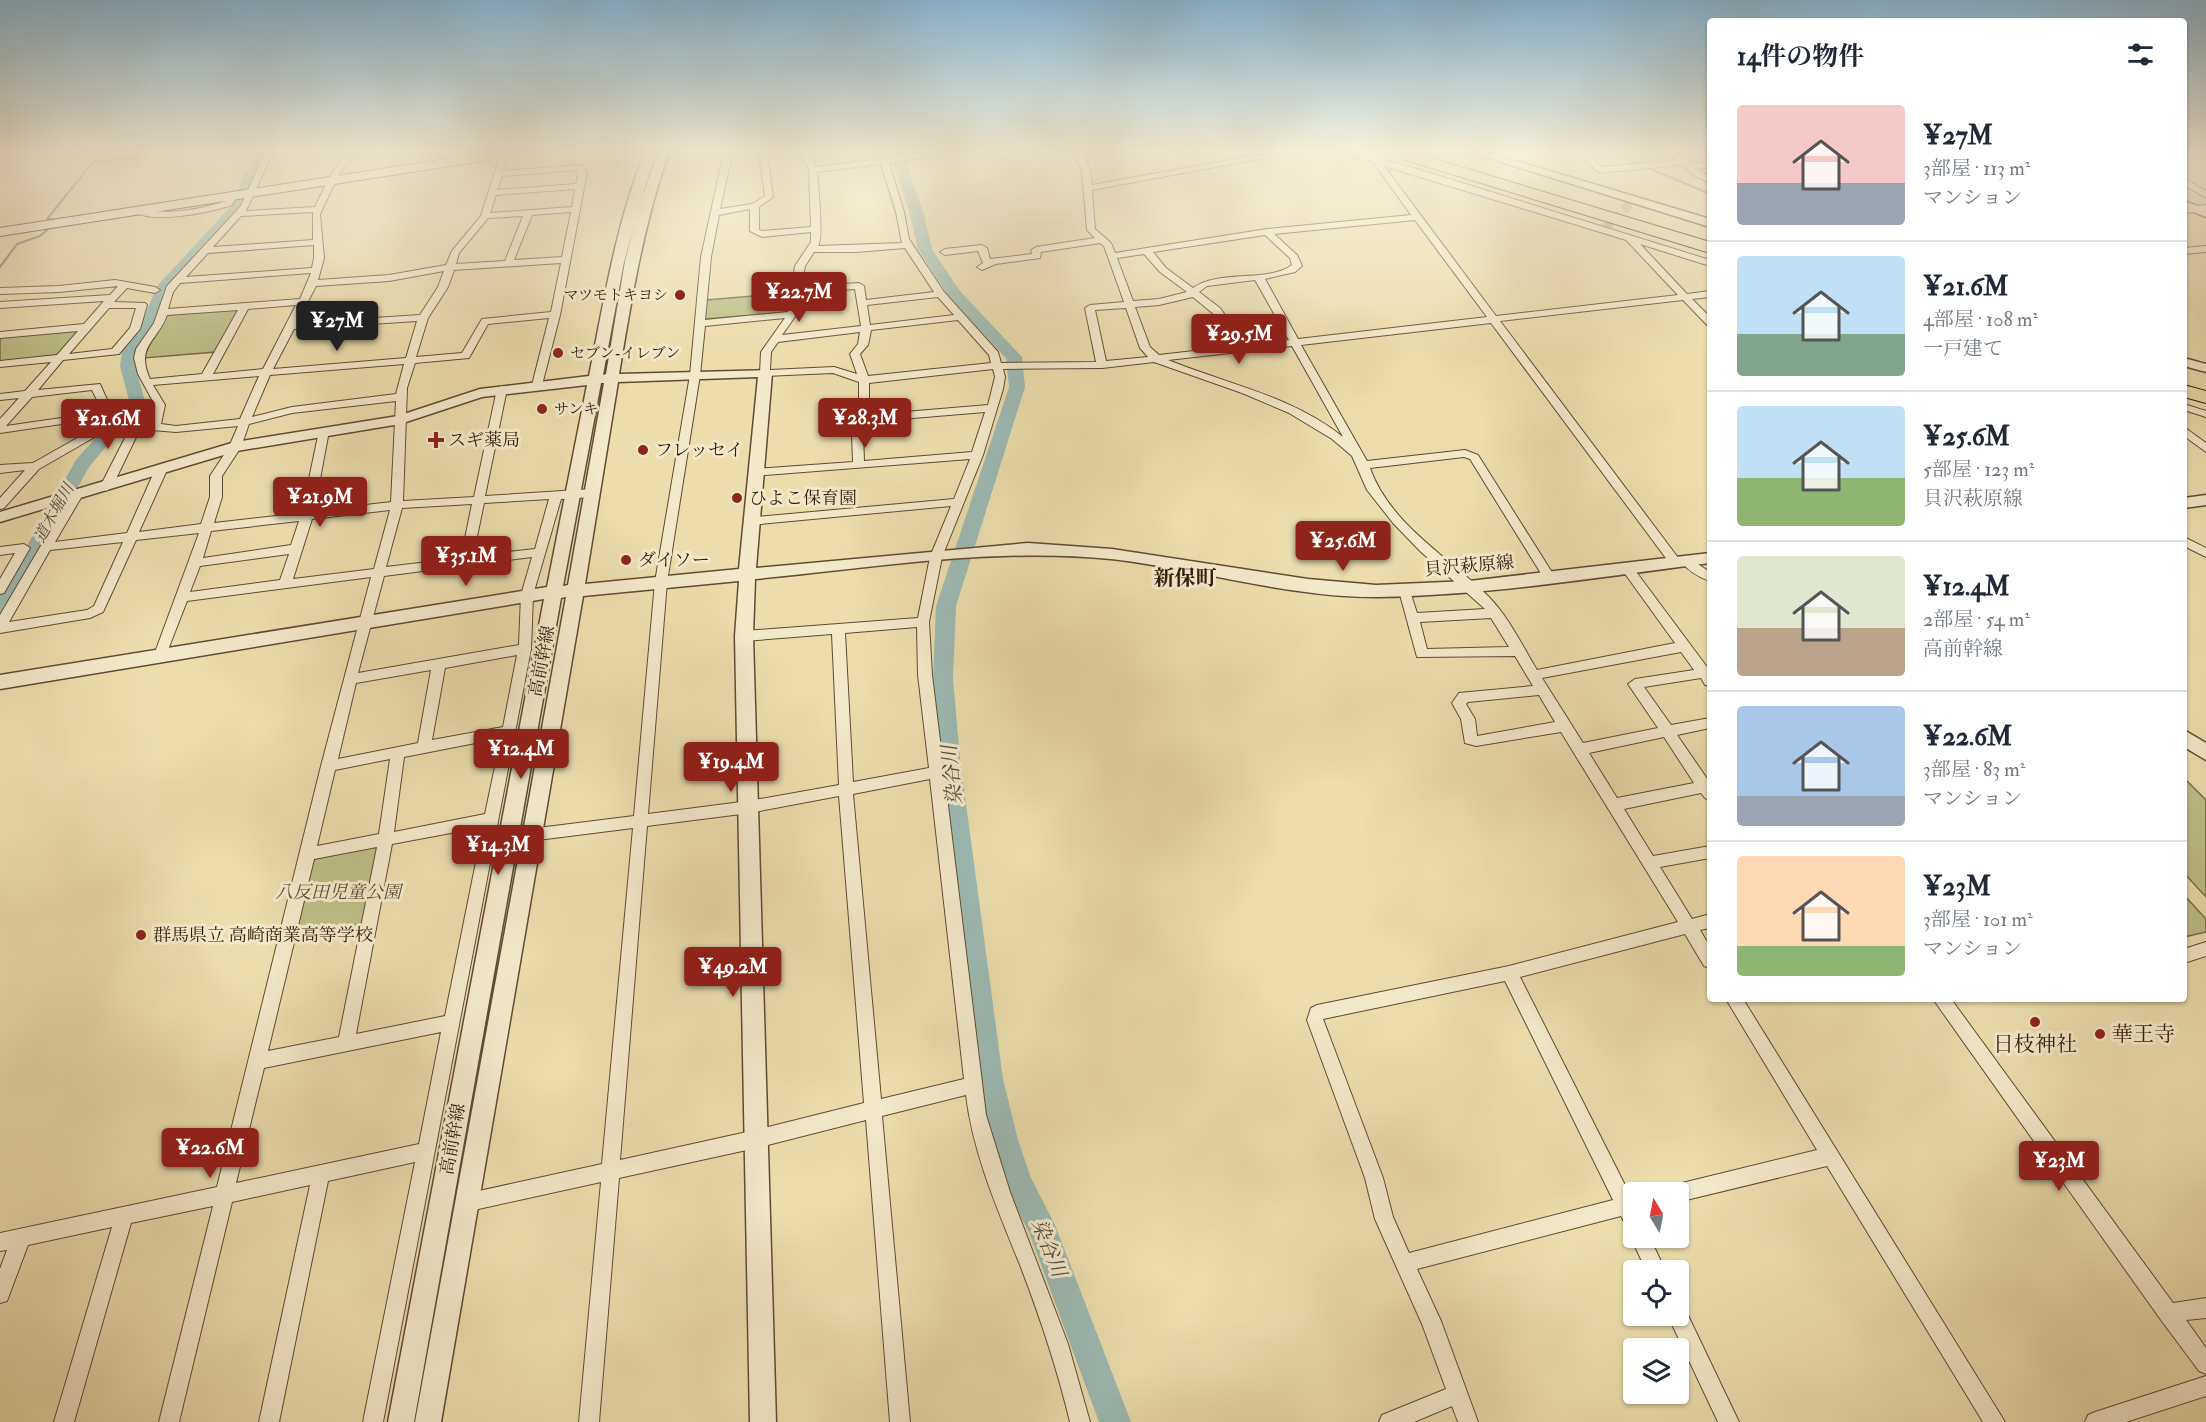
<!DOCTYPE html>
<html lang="ja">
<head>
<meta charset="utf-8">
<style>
  :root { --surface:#fff; --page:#f6f6f7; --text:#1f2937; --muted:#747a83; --line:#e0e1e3; --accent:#8f2418 }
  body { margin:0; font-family:"IM FELL Double Pica","Noto Serif JP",serif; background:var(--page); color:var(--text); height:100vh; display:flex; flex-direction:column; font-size:22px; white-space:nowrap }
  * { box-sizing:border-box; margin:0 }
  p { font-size:20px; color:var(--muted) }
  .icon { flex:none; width:33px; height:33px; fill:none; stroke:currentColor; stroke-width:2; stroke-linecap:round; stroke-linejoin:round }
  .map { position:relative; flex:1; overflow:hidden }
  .drawer { position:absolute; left:1707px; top:18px; width:480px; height:984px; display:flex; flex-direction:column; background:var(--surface); border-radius:6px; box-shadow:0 2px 4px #0004 }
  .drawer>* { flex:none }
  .needle { width:39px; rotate:350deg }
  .tools { position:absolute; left:1623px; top:1182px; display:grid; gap:12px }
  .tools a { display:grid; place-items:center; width:66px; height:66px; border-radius:6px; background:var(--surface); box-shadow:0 2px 4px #0004; font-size:30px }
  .price { position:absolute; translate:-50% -51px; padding:0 14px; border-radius:6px; background:var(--accent); color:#fff; font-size:20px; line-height:39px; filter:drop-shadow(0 2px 3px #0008) }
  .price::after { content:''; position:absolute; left:50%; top:36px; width:18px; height:14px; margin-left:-9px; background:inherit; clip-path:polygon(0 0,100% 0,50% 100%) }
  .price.active { background:#222; color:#fff }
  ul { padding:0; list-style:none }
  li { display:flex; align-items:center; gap:18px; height:150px; padding:0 30px }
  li+li { border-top:2px solid var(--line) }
  li span { display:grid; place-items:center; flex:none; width:168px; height:120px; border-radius:6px; color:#555 }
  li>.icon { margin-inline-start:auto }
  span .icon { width:72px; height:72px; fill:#fffc; stroke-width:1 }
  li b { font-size:26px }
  h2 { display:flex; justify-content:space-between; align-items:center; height:72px; padding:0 30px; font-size:26px }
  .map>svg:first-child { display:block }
  .green { fill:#bcbf86; stroke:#766e48; stroke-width:1.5 }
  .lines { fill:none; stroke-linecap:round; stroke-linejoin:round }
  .stream { stroke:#717b70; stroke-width:2 }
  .river { fill:#9cbab4; fill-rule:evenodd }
  .minor-tunnel { stroke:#c6b68c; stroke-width:9; stroke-dasharray:9 4.5; stroke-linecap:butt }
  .minor-casing { stroke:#5f4c33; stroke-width:2 }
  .tertiary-casing { stroke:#5f4c33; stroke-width:3 }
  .secondary-casing { stroke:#301c0b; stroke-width:2 }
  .motorway-casing { stroke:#301c0b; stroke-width:2 }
  .minor { fill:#f2e9c9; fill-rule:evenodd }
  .tertiary { fill:#f2e9c9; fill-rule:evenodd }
  .secondary { fill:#f2e9c9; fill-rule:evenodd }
  .motorway { fill:#ebddac; fill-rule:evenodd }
  .poi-dot { fill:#8f2418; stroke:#f2e9c9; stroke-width:2 }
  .labels { text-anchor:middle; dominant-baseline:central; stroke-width:6; stroke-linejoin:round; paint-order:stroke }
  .far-poi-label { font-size:15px; fill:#301c0b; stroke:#f2e9c9; text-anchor:start }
  .far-water-label { font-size:16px; font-style:italic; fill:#504b3e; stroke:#f2e9c9 }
  .poi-label { font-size:18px; fill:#301c0b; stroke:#f2e9c9; text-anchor:start }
  .street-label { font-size:18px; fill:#301c0b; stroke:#f2e9c9 }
  .park-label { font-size:18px; font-style:italic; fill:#5a4d30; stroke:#f2e9c9 }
  .water-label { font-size:20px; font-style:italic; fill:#504b3e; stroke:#f2e9c9 }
  .quarter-label { font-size:21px; font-weight:bold; fill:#301c0b; stroke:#f2e9c9 }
  .near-poi-label { font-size:21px; fill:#301c0b; stroke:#f2e9c9; text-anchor:start }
</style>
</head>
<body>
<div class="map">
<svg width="2206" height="1422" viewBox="0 0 2206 1422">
  <rect width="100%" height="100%" fill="#ebddac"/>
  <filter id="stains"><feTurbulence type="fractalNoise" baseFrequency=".00333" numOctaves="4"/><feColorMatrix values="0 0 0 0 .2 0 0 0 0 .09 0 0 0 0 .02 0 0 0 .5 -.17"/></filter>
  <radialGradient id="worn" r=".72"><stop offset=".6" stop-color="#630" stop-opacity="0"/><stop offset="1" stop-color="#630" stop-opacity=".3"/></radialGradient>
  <path class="green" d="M792,291L789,312L705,319L706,300L753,296L754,302L778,300V293Z
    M238,308L239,310L216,352L144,358L148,341L166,315Z
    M78,330L80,331L59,355L0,362V337Z
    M2184,778L2206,800V897L2184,873Z
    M376,845L379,847L364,923L296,935L313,861L320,856Z
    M2184,895L2206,919V932L2184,937Z"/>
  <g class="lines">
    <path class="stream" d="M1611,152L1710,194
      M58,220L47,219L93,162L188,152
      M0,267L17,244L40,236L53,225"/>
    <path class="river" d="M255,152H267L266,166L258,174L244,207L169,291L157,325L137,351L135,366L145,401L89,467L7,615L0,617V593L76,460L129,400L120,366L122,351L141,325L157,286L231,206L245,172L253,165Z
      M890,152H902L923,211L932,249L960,291L1022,357L1025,387L956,606L953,678L960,759L1003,1079L1018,1140L1031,1178L1055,1225L1131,1422H1099L1029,1232L1009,1195L990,1140L977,1079L938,759L933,678L936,606L1009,387L1006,358L949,297L918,249L909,211Z"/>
    <path class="minor-tunnel" d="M1604,229L1630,204"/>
    <defs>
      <path id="minor" d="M265,152H273L246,211L315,207L330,176L348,152H356L338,176L320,214L324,258L318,280L389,275L446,265L452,251L481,216L501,152H509L503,171L582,165L587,172L560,315L542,385L537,388L532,385L549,318L488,324L469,358L415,363L407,388L403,501L474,497L497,389L502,386L507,389L485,496L593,489L599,493L593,497L561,499L533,595L531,649L383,1422H363L415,1162L328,1181L279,1422H259L310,1185L232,1202L179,1422H159L213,1206L131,1223L74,1422H54L112,1227L28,1245L7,1301L0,1303V1269L7,1250L0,1251V1233L217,1187L321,766L371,577L187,601L166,655L160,660L154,655L199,533L136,540L103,612L90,618L0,633V615L72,493H80L82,496L55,542L127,533L155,470L161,466L167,470L139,532L201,524L210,497V476L229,447L238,426L176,432L140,429L112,487L106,491L100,487L129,430L100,434L39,469L4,508L0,509V498L25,470L0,473V465L33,463L93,429L143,422L151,423L155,405L138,374L134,358L136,349L154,323L167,286L241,206ZM577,170L579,172L576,184L497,190L502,176ZM575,189L572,207L490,213L496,195ZM313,212V240L213,247L241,216ZM571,212L562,257L514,260L532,215ZM523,216L505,261L456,264L459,253L488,218ZM314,245V258L312,268L186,277L208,253ZM561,263L551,312L482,319L462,353L416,357L428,318L448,287L454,270ZM444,271L438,287L420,315L297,323L316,286L389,281ZM311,273L300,299L168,309L173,292L180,283ZM296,305L263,369L213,374L248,309ZM238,310L202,374L150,379C135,346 158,341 167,315ZM417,321L406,358L273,369L294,329ZM404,364L396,394L292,407L252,417L270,375ZM259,376L240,419L176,426L161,424L165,405L153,385ZM396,401L391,502L314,511L329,431L324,428L319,431L302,513L214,523L222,497V476L241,447L249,424L292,413ZM549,499L535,549L473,556L484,503ZM472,504L461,558L386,567L402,508ZM390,510L374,569L293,579L312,519ZM299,521L291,545L203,558L211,531ZM123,542L94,606L87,610L9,622L50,550ZM289,554L280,580L190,592L200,566ZM532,557L521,595L519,645L358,673L384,576ZM517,655L503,727L432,740L445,668ZM431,670L418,743L338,759L356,683ZM501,738L485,814L394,832L404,757ZM390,759L379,834L317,846L335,770ZM483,827L445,1016L356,1034L392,844ZM377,847L339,1037L268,1051L314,859ZM441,1032L419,1144L236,1183L264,1068Z
        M724,152H742L732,155L720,209L752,204L765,196L759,152H767L773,197L759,207V230L763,231L811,227L809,170L800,152H808L816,167L879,159L877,152H885L887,158L934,152H959L889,163L904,212L909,239L944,292L998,352L1001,363L1096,362L1085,308L1090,305L1124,302L1104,246L1100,243L1041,252L1040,258L996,264L982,270L977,267L983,263L978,251L945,255L940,252L945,249L982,245L987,248L990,259L1032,254L1031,250L1036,247L1095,238L1087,230L1082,170L1073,152H1106L1084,157L1090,170L1092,185L1252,156L1313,152L1309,154L1252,160L1092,190L1095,229L1111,243L1115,253L1267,229L1411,215L1376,166L1377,163L1339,152H1353L1414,168L1710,260V266L1640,244L1687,294L1710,291V297L1692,299L1710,317V326L1707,325L1683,300L1500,321L1679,559L1681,562L1679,565H1671L1491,323L1301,345L1367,461L1465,450L1478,455L1553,574L1555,577L1553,580H1545L1470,459L1464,457L1370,468C1390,524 1447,556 1488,596C1508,616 1522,645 1537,670L1675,643L1623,571L1621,568L1627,564L1631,565L1710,671V686L1705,685L1701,678L1644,687L1671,725L1710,718V728L1677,735L1708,780L1710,779V800L1705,798L1701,793L1624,809L1653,856L1710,846V858L1660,867L1692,919L1710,914V928L1700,930L1710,947V968L1704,966L1685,934L1520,977L1630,1195L1634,1196V1238H1650L1665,1270H1646L1631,1238L1633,1232L1628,1229L1621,1216L1417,1269L1441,1321L1478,1422H1458L1452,1406L1414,1422H1379L1382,1415L1446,1389L1422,1324L1375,1219L1365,1178L1307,1020L1311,1008L1317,1005L1509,966L1678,922L1561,732L1476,746L1465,743L1461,719L1452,703L1459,693L1533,686L1515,656L1417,657L1399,591L1401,588H1409L1417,613L1485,609L1420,551L1393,523L1367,490L1352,456L1332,439L1289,413L1242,393L1154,362L1102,368L1003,369L1005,377L1003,389L983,455L942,557L929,622L932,675L986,1115L1010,1192L1068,1344L1090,1422H1070C1057,1368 1040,1317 1020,1265C998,1210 973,1154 966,1095L882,1116L910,1422H890L866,1120L756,1148L619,1178L599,1422H579L601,1182L465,1212L459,1209L456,1203L459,1197L465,1194L602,1164L633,828L530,841L525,839L523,835L525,831L530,829L634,816L655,582L690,375L701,257ZM881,164L896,212L902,243L818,246C824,237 818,186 817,172ZM1384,166L1626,240L1678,295L1496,316ZM750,209V231L762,237L811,232V242L795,266L788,312L705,320L711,257L719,215ZM1415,220L1487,317L1298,339L1265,279L1295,272L1302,266L1297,255L1274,234ZM1265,235L1290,258L1292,265C1268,283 1219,269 1193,288L1166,268L1153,252ZM905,248L934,292L866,300L864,286L859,283L801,287L805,266L814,252H856ZM1144,254L1160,272L1187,292L1159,299L1133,301L1117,258ZM1255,280L1289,340L1159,355L1150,347L1135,307L1159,305L1193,297L1222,321L1227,318L1220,308L1199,292L1207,286ZM855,289L861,326L782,335L797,314L800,293ZM938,297L954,315L870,325L867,305ZM1126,308L1140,348L1148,357L1106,361L1095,310ZM785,318L761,352L760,373L765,376L833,373L859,382V417L854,423L852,434L853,462L755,469L751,470V476L970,459L954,499L746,518L744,521L750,525L951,506L930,557L918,618L744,631L738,636L744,641L832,634L839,785L749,801L648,814L667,582L700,375L705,326ZM958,320L989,355L991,363L868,376L860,354L868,345L871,330ZM860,332L858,344L850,354L857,374L834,367L770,370L771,352L778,342ZM1292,346L1343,437C1292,396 1227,384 1168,360ZM993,369L995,377L988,405L869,415V383ZM985,412L972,452L864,461L863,434L865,422ZM1491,618L1509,647L1427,649L1420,622ZM917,627L918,675L929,768L853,782L845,633ZM1681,652L1694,670L1635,679L1628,684L1658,728L1583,743L1542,678ZM1539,695L1555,722L1477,736L1475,719L1466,704L1468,702ZM1664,737L1694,783L1617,798L1589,753ZM930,779L964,1079L881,1099L853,794ZM839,796L864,1103L756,1130L620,1160L647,826L749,813ZM1505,981L1613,1200L1409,1253L1393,1217L1383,1178L1323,1019Z
        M1578,152H1587L1601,167L1677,160L1669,152H1678L1692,164L1710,162V168L1697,169L1710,177V183L1694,175L1682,165L1599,173Z
        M2184,178L2206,191V198L2184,185Z
        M230,193L237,195L232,205C210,212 153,225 134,211L138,208C165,216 199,210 226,201Z
        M2206,205V211L2184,213V207Z
        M2206,246V252L2184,254V248Z
        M115,280L155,287L160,290L155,293L127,288L114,302L145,303L147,305L140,329L119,354L63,360L38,390L100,384L108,402L96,419L0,433V419L19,398L0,400V394L25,391L51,362L0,367V361L57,355L78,331L0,338V332L84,324L104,301L0,308V302L110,295L118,286L59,292L0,294V288L59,286ZM109,308H136L130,328L112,349L69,354ZM92,390L98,402L89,414L6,426L32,397Z
        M2184,404L2206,411V417L2184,410Z
        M2184,427L2206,443V452L2184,436Z
        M2184,537L2206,548V557L2184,546Z
        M24,544L30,548L4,593L0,594V579L15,553L0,555V547Z
        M1687,557L1710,572V581C1698,577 1688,571 1681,561Z
        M2206,942V956L2184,963V949Z
        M1726,999H1743L2005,1422H1983L1827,1166L1678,1202V1192H1669L1672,1187L1678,1184L1817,1150Z
        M1933,999H1951L2173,1303L2206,1298V1318L2186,1320L2206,1348V1374L2199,1371L2161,1320Z
        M1678,1307L1685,1309L1739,1422H1718L1668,1316H1678Z
        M2206,1376V1396L2126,1422H2085L2088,1415L2095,1412Z"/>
      <path id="tertiary" d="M645,152H656L640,203L658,152H669C643,226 632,296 619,374L770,370L772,373L756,568L1028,543L1112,549L1308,579L1376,585L1469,581L1710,553V563C1600,577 1490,595 1379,597C1289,598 1200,569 1111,559C993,547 873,568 755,579L753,636L776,1422H750L735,636L739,581L583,596L441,1422H415L566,597L561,598L414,1422H388L544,599L0,689V675L547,587L587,385L482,397L400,424L237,451L0,522V512L235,442L398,416L480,389L589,376C604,301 616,223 645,152ZM635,223L625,261L606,374L603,375L624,262ZM758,377L739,569L585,584L618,382ZM601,383H604L568,585L563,586Z
        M1469,152H1486L1710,219V227Z
        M2184,201L2206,209V217L2184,208Z
        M2184,358L2206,364V372L2184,366Z
        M2206,495V505L2184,508V498Z
        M2184,730L2206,743V760L2184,747Z"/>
      <path id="secondary" d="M491,152H521L515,156L0,236V228Z"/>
      <path id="motorway" d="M1386,152H1411L1710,242V253L1389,155Z
        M2184,385L2206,391V403L2184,397Z"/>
    </defs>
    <use href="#minor" class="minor-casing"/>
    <use href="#tertiary" class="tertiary-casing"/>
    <use href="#secondary" class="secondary-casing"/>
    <use href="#motorway" class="motorway-casing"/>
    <use href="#minor" class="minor"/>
    <use href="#tertiary" class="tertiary"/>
    <use href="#secondary" class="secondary"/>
    <use href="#motorway" class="motorway"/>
  </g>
  <linearGradient id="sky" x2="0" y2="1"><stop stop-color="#89b6d3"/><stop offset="0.43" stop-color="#f6f0da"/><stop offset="1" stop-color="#f6f0da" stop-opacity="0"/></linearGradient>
  <rect width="2206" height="351" fill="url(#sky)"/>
  <g class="poi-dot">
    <circle cx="680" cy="295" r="6"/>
    <circle cx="558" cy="353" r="6"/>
    <circle cx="542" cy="409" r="6"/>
    <path d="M433 431h6v6h6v6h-6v6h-6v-6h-6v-6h6z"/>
    <circle cx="643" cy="450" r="6"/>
    <circle cx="737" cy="498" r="6"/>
    <circle cx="626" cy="560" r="6"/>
    <circle cx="141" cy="935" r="6"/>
    <circle cx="2035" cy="1022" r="6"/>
    <circle cx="2100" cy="1034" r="6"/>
  </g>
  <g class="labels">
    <g class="far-poi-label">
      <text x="668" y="295" text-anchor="end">マツモトキヨシ</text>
      <text x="570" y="353">セブン-イレブン</text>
      <text x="554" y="409">サンキ</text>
    </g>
    <g class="far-water-label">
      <text transform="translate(54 513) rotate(-61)">道木堀川</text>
    </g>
    <g class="poi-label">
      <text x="448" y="440">スギ薬局</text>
      <text x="655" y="450">フレッセイ</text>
      <text x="749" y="498">ひよこ保育園</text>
      <text x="638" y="560">ダイソー</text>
      <text x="153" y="935">群馬県立 高崎商業高等学校</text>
    </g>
    <g class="street-label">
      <text transform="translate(1469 566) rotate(-5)">貝沢萩原線</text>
      <text transform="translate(542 661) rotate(-79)">高前幹線</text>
      <text transform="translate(453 1139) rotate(-80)">高前幹線</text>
    </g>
    <g class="park-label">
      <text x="338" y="892">八反田児童公園</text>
    </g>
    <g class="water-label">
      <text transform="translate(952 775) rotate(-96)">染谷川</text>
      <text transform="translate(1049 1248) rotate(68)">染谷川</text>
    </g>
    <g class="quarter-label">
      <text x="1185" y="578">新保町</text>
    </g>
    <g class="near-poi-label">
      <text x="2112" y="1034">華王寺</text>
      <text x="2035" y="1044" text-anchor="middle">日枝神社</text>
    </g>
  </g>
  <rect width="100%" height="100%" filter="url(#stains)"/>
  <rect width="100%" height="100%" fill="url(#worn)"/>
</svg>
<div class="tools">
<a><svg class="needle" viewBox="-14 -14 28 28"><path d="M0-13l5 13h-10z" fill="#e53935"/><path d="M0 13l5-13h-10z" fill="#747a83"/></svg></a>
<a><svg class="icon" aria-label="locate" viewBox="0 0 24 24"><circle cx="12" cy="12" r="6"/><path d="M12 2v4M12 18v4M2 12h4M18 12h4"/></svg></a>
<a><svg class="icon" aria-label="layers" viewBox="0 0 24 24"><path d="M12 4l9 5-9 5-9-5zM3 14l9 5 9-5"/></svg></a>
</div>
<b class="price" style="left:799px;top:323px">¥22.7M</b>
<b class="price active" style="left:337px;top:352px">¥27M</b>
<b class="price" style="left:1239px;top:365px">¥29.5M</b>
<b class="price" style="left:865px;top:449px">¥28.3M</b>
<b class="price" style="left:108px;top:450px">¥21.6M</b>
<b class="price" style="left:320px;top:528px">¥21.9M</b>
<b class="price" style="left:1343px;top:572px">¥25.6M</b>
<b class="price" style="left:466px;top:587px">¥35.1M</b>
<b class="price" style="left:521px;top:780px">¥12.4M</b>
<b class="price" style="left:731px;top:793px">¥19.4M</b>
<b class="price" style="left:498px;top:876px">¥14.3M</b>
<b class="price" style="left:733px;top:998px">¥49.2M</b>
<b class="price" style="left:210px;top:1179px">¥22.6M</b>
<b class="price" style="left:2059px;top:1192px">¥23M</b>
<section class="drawer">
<h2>14件の物件<svg class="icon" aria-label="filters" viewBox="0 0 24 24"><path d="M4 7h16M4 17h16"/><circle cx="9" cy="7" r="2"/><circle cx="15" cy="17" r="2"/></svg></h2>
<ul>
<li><span style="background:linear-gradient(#f6c9c9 65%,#9aa5b1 0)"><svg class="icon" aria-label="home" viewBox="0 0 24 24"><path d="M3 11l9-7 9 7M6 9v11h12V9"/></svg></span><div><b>¥27M</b><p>3部屋 · 113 m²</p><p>マンション</p></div></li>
<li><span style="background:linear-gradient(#bfe0f5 65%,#7fa58c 0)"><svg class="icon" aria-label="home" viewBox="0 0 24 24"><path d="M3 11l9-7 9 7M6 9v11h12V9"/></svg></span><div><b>¥21.6M</b><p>4部屋 · 108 m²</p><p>一戸建て</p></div></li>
<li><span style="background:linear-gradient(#bfe0f5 60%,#8fb573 0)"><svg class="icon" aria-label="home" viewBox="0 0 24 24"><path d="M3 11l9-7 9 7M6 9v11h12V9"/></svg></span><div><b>¥25.6M</b><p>5部屋 · 123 m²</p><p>貝沢萩原線</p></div></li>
<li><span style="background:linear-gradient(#dfe7d0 60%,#b9a48a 0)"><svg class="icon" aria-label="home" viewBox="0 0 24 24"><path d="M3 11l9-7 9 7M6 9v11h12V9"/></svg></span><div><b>¥12.4M</b><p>2部屋 · 54 m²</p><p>高前幹線</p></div></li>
<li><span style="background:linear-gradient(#a9c7e8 75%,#9aa5b1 0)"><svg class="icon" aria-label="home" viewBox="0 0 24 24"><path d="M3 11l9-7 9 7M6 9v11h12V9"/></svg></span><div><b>¥22.6M</b><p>3部屋 · 83 m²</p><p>マンション</p></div></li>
<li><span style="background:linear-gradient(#ffd9b3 75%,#8fb573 0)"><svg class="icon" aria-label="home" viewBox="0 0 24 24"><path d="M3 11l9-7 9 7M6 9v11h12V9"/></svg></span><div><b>¥23M</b><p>3部屋 · 101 m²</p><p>マンション</p></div></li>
</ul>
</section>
</div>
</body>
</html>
